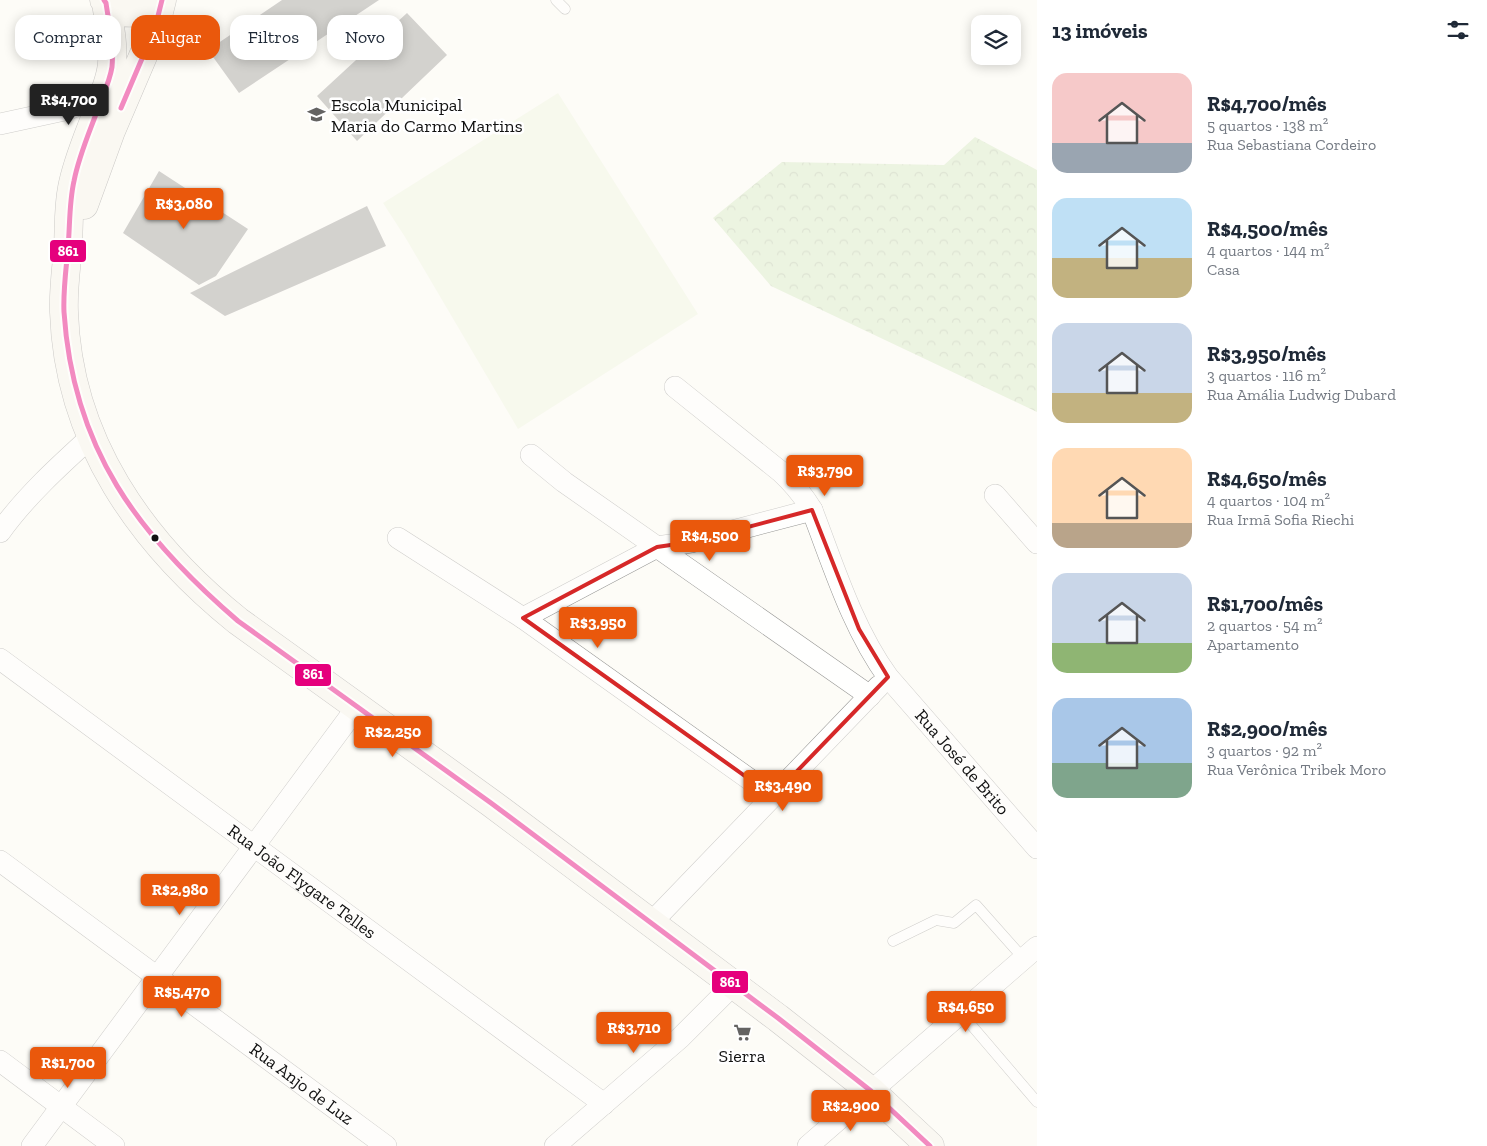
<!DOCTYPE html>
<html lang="pt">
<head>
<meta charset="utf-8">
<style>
  :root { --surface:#fff; --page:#f2f2f3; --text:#1f2937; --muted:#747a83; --accent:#ea580c }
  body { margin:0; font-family:"Zilla Slab",serif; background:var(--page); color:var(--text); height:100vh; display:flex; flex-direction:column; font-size:19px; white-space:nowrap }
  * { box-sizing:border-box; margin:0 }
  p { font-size:16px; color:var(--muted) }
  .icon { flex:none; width:28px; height:28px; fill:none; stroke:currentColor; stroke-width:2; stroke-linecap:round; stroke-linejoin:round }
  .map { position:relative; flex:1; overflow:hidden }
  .panel { display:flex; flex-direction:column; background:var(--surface); width:450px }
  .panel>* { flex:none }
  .banner { position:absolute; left:15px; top:15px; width:475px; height:45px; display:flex; gap:10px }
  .controls { position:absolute; left:971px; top:15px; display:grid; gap:10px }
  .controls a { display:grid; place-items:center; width:50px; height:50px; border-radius:10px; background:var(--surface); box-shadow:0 2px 12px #0003; font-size:25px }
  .price { position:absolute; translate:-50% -42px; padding:0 11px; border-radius:5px; background:var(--accent); color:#fff; font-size:16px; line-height:32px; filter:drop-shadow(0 1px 2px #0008) }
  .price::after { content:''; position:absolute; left:50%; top:30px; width:15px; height:11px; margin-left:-8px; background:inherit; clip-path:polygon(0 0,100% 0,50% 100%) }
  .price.on { background:#222; color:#fff }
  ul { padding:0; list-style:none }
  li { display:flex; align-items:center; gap:15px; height:125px; padding:0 15px }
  li span { display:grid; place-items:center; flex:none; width:140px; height:100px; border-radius:15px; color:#555 }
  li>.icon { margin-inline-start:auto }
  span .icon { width:60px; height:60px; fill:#fffc; stroke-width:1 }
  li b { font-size:21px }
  h2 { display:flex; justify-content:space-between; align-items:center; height:60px; padding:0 15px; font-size:21px }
  .tag { padding:0 18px; border-radius:15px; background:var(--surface); box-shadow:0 2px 12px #0003; font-size:18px; line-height:45px }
  .tag.on { background:var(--accent); color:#fff }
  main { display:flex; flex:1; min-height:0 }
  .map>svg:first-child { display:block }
  .forest { fill:url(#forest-crowns) }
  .pitch { fill:#f0f6e1 }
  .building { fill:#a19f9c }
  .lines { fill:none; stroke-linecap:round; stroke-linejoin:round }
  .service-casing { stroke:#979795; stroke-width:11 }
  .minor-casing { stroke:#979795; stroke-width:22 }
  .secondary-casing { stroke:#8e8d8b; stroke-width:29 }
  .service { stroke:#fffffe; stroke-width:10 }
  .minor { stroke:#fffffe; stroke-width:21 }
  .secondary { stroke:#f6f4eb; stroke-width:28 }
  .bus-1-casing { stroke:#fff; stroke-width:9 }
  .bus-1 { stroke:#e5007d; stroke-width:5 }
  .marked { fill:none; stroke:#d62828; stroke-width:4; stroke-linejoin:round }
  .bus-dot { fill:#111; stroke:#fff; stroke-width:2 }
  .labels { text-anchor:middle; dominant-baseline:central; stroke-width:5; stroke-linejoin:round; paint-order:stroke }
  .poi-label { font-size:18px; fill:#111; stroke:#fff; text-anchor:start }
  .street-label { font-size:18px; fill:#111; stroke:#fff }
  .line-badge { stroke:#fff; stroke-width:2 }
  .badge-label { font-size:14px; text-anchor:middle; font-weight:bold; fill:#fff }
</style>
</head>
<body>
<main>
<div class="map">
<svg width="1037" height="1146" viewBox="0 0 1037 1146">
  <defs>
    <pattern id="forest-crowns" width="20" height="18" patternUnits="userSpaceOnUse" patternTransform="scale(1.25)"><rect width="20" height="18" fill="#d8eac5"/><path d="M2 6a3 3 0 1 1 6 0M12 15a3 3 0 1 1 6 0" fill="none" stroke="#b8c8a8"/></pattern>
  </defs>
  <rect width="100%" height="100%" fill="#fdfcf7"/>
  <path class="forest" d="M975,137L1037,170V412L771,286L713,218L782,162L944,165Z"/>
  <path class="pitch" d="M558,93L698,314L518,429L405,237L383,203Z"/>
  <path class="building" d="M282,0H379L239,93L208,50Z
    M407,13L447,55L357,141L317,96Z
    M159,171L248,229L216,276L199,285L123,233Z
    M367,206L386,246L225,316L190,293Z"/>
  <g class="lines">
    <defs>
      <path id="service" d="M556,0L565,9
        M893,941L936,920L954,923L976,905L1024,959
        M961,1013L1037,1102"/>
      <g id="minor">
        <path d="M0,124L69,109L104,94"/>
        <path id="s1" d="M675,387L781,472C794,484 803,495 812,510C834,567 852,627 888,677L1037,848"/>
        <path d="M531,455L564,482L870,696"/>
        <path d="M995,495L1037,543"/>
        <path d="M0,532C26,496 59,466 92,436"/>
        <path d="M398,538L523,618L773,796"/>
        <path d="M523,618L657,547L691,542L812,510"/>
        <path id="s2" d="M0,659L604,1104"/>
        <path id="s3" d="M0,861L386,1146"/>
        <path d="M652,922L879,686"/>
        <path d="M0,1061L114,1146"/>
        <path d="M32,1146L357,707"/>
        <path d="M555,1146L680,1038L734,984"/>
        <path d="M808,1146L1037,947"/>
      </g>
      <path id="secondary" d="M104,0C118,18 144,16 159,0
        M106,3C109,23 114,43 112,63C111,79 104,94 98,110C89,135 77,161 72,188C68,208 69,228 68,248C66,270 63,291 64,312C68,440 141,543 238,621L491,803L778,1018L871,1091L930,1146
        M84,205L111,131L155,28L162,0"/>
    </defs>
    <use href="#service" class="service-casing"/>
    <use href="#minor" class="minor-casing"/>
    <use href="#secondary" class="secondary-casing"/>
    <use href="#service" class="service"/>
    <use href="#minor" class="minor"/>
    <use href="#secondary" class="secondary"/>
    <defs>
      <path id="bus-1" d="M104,0L106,3C109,24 114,45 112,67C110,80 104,93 99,106C90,131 79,155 74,181C69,203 70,226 68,248C66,270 63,291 64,312C73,449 138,535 238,621L491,803L778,1018L871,1091L930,1146
        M121,108L155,28L162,0"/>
    </defs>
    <use href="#bus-1" class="bus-1-casing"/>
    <use href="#bus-1" class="bus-1"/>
  </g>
  <path d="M0 0H1037V1146H0ZM812,510L859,629L888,677L773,796L523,618L657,547L691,542Z" fill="#fdfcf7" fill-opacity=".55" fill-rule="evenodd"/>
  <path class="marked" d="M812,510L859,629L888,677L773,796L523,618L657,547L691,542Z"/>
  <defs>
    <symbol id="school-bare" viewBox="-9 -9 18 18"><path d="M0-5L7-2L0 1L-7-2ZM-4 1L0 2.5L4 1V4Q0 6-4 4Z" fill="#646362" stroke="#fff" stroke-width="2.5" paint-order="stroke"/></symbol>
    <symbol id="supermarket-bare" viewBox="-9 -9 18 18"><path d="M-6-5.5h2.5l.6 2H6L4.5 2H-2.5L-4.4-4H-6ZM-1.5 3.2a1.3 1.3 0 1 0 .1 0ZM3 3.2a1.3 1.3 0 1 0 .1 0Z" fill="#646362" stroke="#fff" stroke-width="2.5" paint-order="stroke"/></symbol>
  </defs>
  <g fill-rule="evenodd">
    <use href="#school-bare" x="304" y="102" width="25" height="25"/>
    <use href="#supermarket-bare" x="730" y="1020" width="25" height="25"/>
  </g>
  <circle class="bus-dot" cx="155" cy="538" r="4.5"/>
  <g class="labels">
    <g class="poi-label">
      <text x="331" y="105">Escola Municipal<tspan x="331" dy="21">Maria do Carmo Martins</tspan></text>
      <text x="742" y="1056" text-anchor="middle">Sierra</text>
    </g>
    <g class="street-label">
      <text stroke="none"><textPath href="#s1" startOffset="482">Rua José de Brito</textPath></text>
      <text stroke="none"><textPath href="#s2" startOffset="375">Rua João Flygare Telles</textPath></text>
      <text stroke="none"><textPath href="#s3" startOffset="375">Rua Anjo de Luz</textPath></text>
    </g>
  </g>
  <g class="line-badge">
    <rect x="49" y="239" width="38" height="24" rx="5" fill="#e5007d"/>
    <rect x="294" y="663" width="38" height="24" rx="5" fill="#e5007d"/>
    <rect x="711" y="970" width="38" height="24" rx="5" fill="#e5007d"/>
  </g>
  <g class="badge-label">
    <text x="68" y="256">861</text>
    <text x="313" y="679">861</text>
    <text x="730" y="987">861</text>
  </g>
</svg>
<div class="controls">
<a><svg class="icon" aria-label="layers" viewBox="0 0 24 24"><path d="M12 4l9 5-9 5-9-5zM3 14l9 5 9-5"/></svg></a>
</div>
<b class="price on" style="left:69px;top:126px">R$4,700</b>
<b class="price" style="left:184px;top:230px">R$3,080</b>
<b class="price" style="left:825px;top:497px">R$3,790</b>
<b class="price" style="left:710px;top:562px">R$4,500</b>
<b class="price" style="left:598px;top:649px">R$3,950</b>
<b class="price" style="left:393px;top:758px">R$2,250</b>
<b class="price" style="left:783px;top:812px">R$3,490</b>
<b class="price" style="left:180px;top:916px">R$2,980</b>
<b class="price" style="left:182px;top:1018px">R$5,470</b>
<b class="price" style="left:966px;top:1033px">R$4,650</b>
<b class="price" style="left:634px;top:1054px">R$3,710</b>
<b class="price" style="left:68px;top:1089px">R$1,700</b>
<b class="price" style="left:851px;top:1132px">R$2,900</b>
<div class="banner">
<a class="tag">Comprar</a>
<a class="tag on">Alugar</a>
<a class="tag">Filtros</a>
<a class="tag">Novo</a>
</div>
</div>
<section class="panel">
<h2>13 imóveis<svg class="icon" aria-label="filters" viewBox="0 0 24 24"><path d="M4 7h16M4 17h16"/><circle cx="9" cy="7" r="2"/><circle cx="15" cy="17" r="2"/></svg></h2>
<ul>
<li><span style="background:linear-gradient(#f6c9c9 70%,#9aa5b1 0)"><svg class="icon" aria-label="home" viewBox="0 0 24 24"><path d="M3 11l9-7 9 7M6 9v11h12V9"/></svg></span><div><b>R$4,700/mês</b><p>5 quartos · 138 m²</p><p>Rua Sebastiana Cordeiro</p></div></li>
<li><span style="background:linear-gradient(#bfe0f5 60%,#c2b280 0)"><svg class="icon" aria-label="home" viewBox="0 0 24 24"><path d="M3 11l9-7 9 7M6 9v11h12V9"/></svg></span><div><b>R$4,500/mês</b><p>4 quartos · 144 m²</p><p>Casa</p></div></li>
<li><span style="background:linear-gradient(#c9d6e8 70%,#c2b280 0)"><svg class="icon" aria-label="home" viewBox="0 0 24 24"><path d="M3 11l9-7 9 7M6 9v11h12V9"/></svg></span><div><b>R$3,950/mês</b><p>3 quartos · 116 m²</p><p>Rua Amália Ludwig Dubard</p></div></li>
<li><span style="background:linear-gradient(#ffd9b3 75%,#b9a48a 0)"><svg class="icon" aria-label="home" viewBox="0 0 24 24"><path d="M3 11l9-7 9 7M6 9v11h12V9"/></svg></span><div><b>R$4,650/mês</b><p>4 quartos · 104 m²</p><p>Rua Irmã Sofia Riechi</p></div></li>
<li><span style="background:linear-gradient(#c9d6e8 70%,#8fb573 0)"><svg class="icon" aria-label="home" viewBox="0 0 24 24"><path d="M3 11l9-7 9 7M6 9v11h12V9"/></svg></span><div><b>R$1,700/mês</b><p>2 quartos · 54 m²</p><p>Apartamento</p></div></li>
<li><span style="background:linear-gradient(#a9c7e8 65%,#7fa58c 0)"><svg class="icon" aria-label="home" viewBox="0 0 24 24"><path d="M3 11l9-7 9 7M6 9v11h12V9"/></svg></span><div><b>R$2,900/mês</b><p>3 quartos · 92 m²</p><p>Rua Verônica Tribek Moro</p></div></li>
</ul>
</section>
</main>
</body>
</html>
